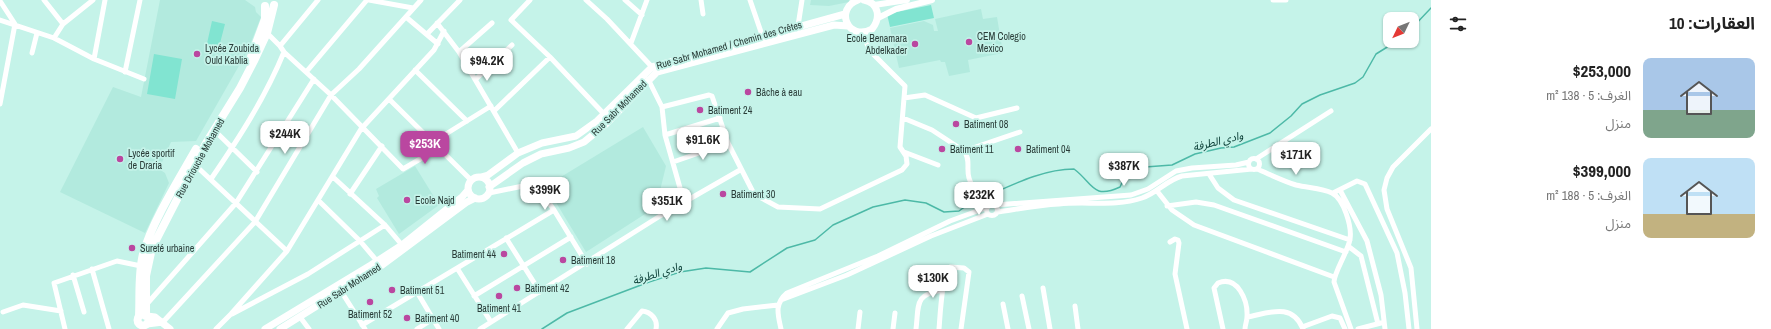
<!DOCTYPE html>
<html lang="ar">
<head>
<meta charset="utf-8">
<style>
  :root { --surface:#fff; --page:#f6f6f6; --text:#222; --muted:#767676; --accent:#ba47a0 }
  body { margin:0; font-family:"Archivo Narrow","Noto Sans Arabic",sans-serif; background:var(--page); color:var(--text); direction:rtl; height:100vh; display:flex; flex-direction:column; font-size:15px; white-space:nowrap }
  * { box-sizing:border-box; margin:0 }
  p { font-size:13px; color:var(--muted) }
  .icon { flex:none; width:22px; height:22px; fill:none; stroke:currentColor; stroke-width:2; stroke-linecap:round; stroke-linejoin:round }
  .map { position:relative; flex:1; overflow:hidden; direction:ltr }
  .side { display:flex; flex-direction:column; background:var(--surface); width:340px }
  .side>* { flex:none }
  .needle { width:26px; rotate:227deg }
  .tools { position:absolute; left:1383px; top:12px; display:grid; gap:8px }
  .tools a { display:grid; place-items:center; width:36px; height:36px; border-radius:8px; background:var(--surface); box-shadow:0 1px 3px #0004; font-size:20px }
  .price { position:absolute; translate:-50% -34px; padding:0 9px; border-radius:8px; background:#fff; color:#222; font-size:13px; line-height:26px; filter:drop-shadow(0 1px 2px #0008) }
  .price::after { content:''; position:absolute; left:50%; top:24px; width:12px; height:9px; margin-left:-6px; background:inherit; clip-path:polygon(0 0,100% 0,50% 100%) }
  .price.on { background:var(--accent); color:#fff }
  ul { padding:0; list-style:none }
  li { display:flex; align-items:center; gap:12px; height:100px; padding:0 16px }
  li span { display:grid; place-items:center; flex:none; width:112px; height:80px; border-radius:8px; color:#555 }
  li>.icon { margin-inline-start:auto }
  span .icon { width:48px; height:48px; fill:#fffc; stroke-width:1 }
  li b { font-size:17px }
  h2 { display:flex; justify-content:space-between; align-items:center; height:48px; padding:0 16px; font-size:17px }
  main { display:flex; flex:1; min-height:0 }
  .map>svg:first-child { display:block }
  .built { fill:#b2eade }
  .green { fill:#81e4d1 }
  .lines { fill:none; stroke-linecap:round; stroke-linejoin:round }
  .stream { stroke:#4db9a7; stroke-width:1.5 }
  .minor { stroke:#fff; stroke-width:5 }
  .tertiary { stroke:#fff; stroke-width:6 }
  .secondary { stroke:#fff; stroke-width:7 }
  .primary { stroke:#fff; stroke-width:8 }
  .poi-dot { fill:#ba47a0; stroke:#c5f3e9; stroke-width:1.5 }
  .labels { text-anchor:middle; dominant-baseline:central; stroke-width:3.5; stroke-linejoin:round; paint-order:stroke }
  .poi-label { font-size:10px; fill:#2a3d39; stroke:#c5f3e9; text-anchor:start }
  .street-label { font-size:10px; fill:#2a3d39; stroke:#c5f3e9 }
  .water-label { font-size:11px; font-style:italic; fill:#063a32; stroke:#c5f3e9 }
</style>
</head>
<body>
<main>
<section class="side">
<h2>العقارات: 10<svg class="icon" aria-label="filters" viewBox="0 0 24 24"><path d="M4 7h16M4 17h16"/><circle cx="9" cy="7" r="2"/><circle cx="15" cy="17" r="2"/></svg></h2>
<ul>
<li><span style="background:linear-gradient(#a9c7e8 65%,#7fa58c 0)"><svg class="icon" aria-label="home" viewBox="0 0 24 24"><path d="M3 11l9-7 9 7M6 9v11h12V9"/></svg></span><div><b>$253,000</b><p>الغرف: 5 · 138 m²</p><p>منزل</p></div></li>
<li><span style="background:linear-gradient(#bfe0f5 70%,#c2b280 0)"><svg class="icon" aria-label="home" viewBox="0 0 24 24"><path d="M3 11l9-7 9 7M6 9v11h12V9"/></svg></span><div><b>$399,000</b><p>الغرف: 5 · 188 m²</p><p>منزل</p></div></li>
</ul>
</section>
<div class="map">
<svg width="1431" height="329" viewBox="0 0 1431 329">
  <rect width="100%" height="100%" fill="#c5f3e9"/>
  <path class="built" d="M160,0H245L255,7L256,12L261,17L248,50L196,141L171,142L159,169L165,173L169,183L145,233L60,192L113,87L141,97Z
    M811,0H849V2L829,6L810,5Z
    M981,9L983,19L997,17L1003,53L968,60L970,72L949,76L945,62H941L940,60L899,68L890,28L924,21L933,25L934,31H938L935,19Z
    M643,127L666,166L656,207L586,252L546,186Z
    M415,166L439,205L399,234L377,198L379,196L376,189Z"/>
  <path class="green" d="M931,5L934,18L890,27L887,14Z
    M212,21L225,24L218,51L206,48Z
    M154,54L182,59L175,99L147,94Z"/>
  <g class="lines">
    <path class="stream" d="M1412,28L1431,8
      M987,196C1014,184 1044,169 1074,169C1093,183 1092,200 1120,187L1126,174L1132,168L1172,165L1195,154L1221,148L1234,147L1270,133L1291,116L1302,104L1320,95L1355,83L1363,77L1376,54L1397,41
      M542,329L567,313L649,282L680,272L706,268L750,272L787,248L815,240L833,225L873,207L905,200L926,203L944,212L959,211L977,198"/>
    <path class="minor" d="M44,0L63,24
      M369,0L413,8
      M530,0L511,20L550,57L604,114
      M586,0L607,19L652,67
      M625,0L642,15
      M701,0L703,14
      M750,0L762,35
      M1273,0H1286
      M0,1L15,24L0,104
      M406,17L438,44
      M0,20L54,38L63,24L93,0
      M437,23L459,52L518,153
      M798,26L802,0
      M267,33L280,46L284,52L331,95L403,169L439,148
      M427,34L460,0
      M54,38L94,59L144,79
      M631,43L647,0
      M280,46L318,0
      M459,52L492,23
      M32,53L37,33
      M94,59L105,0
      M415,70L467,121
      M307,71L367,0
      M125,72L140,0
      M476,79L512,45
      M648,79L662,107L665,135L684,202
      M904,98L925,95L976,118L1017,108
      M389,99L471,180
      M662,107L709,95L712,96L728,143L754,194L778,207L820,209L902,170L907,164L906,156L900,147L905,86L870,51L862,32
      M494,111L550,57
      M903,118L932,130L964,151C971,159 966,169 969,178C972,190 981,197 989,205
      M214,130L257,172
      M665,135L720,118
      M433,142L491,106
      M964,151L1020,132
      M904,152L938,165
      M1248.5 164a5.5 5.5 0 1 1 11 0a5.5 5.5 0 1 1-11 0Z
      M1256,159L1331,111
      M673,162L728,143
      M194,164L287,251
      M1257,169C1269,174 1283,181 1296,185C1308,188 1322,188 1332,193C1344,199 1352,227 1350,239C1348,252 1334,272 1334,282L1351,329
      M1209,174L1218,188L1234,200L1350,240
      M333,177L385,225L402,245
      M211,179C239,138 265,98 284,52
      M1340,190L1367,241L1381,295L1385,329
      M1157,191L1172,210L1194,225L1334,277
      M489,193L523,186H537L554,210L587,264
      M1333,193L1357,181L1365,184L1397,253L1405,293L1409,329
      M350,194L382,146
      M319,201L360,241L377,261
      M986.5 210a5.5 5.5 0 1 1 11 0a5.5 5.5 0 1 1-11 0Z
      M995,205L1131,195L1148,189L1176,171L1192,168L1236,165L1249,162
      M1167,206L1196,202L1214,205L1346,252
      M998,212C1018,209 1038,205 1059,204C1086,201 1115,207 1142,198C1157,193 1167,180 1182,176L1252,169
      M506,238L540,292
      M1170,242L1175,239L1178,240L1179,243L1175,274L1187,329
      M1348,246L1361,256L1378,324
      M457,268L491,322
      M92,269L109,329
      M73,275L84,312
      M1043,288L1050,329
      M341,291L365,329
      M417,292L433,319L417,329
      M474,296L571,237
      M1022,296L1029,329
      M781,300L847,275L931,236L988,214
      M1003,304L1008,329
      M146,305L236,203L314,79
      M1075,306L1078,329
      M3,312L23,305L61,311
      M232,314L308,274L385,225
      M300,317L309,329
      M1247,317C1269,313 1292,302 1303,329
      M433,319L439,329
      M163,322L255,222L331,95L359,69L421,0
      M362,325L554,210
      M1302,327L1332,316L1340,318L1345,329
      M65,329L54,283L117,261L141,266
      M216,329L231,314L287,251L361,129L434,50L444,31
      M480,329L660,216L740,170
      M627,329L642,311C651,312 658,319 656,329
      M717,329L728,313L743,309L778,305
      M781,329C778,315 774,304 787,293L878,256L950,221L988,207
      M858,329L860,312
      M893,329L895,313
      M916,329C919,305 914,294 943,290
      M939,329C940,318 942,272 950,267L964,268L969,272L961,329
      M1223,329L1214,288L1218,283C1238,275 1248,301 1247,317C1247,321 1245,325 1245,329
      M1358,329L1381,323
      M1417,329L1411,268L1387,209L1384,190L1387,178L1393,167L1431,129"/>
    <path class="tertiary" d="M874,5L907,0
      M878,18L896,9L932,0"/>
    <path class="secondary" d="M858,0C834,9 848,42 872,29C881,18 879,3 864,0
      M481,177L488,175L518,153L542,143L576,136L597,121L652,67L845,14
      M468 188a11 11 0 1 1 22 0a11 11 0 1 1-22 0Z
      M489,187L523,163L541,154L569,148L584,142L606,124L657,72L834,25L848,26
      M147,316L155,317L170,329
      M147,324L163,322
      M265,329L371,265L402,245L462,197L468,190
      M280,329L381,266L467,202L475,198"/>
    <path class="primary" d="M251,57L265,19V6
      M137.5 320a5.5 5.5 0 1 1 11 0a5.5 5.5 0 1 1-11 0Z
      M139,316C140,296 138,274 143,254C152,222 179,179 196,149
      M146,316V276L152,248L206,143L240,88L254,61L267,33L274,5"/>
  </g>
  <g class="poi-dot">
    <circle cx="969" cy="42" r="4"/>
    <circle cx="915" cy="44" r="4"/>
    <circle cx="197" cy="54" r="4"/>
    <circle cx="748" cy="92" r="4"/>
    <circle cx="700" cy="110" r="4"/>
    <circle cx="956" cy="124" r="4"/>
    <circle cx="942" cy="149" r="4"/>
    <circle cx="1018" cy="149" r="4"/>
    <circle cx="120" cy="159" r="4"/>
    <circle cx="723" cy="194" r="4"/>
    <circle cx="407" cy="200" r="4"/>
    <circle cx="132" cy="248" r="4"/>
    <circle cx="504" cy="254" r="4"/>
    <circle cx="563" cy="260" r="4"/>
    <circle cx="517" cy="288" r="4"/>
    <circle cx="392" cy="290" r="4"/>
    <circle cx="499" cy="296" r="4"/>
    <circle cx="370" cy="302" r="4"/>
    <circle cx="407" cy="318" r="4"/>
  </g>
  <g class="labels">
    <g class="poi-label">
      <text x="977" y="36">CEM Colegio<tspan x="977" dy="12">Mexico</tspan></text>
      <text x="907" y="38" text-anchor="end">Ecole Benamara<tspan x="907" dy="12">Abdelkader</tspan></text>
      <text x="205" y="48">Lycée Zoubida<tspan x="205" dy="12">Ould Kablia</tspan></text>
      <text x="756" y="92">Bâche à eau</text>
      <text x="708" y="110">Batiment 24</text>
      <text x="964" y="124">Batiment 08</text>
      <text x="950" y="149">Batiment 11</text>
      <text x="1026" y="149">Batiment 04</text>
      <text x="128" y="153">Lycée sportif<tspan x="128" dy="12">de Draria</tspan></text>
      <text x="731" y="194">Batiment 30</text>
      <text x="415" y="200">Ecole Najd</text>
      <text x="140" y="248">Sureté urbaine</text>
      <text x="496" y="254" text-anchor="end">Batiment 44</text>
      <text x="571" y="260">Batiment 18</text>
      <text x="525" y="288">Batiment 42</text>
      <text x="400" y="290">Batiment 51</text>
      <text x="499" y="308" text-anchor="middle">Batiment 41</text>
      <text x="370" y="314" text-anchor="middle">Batiment 52</text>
      <text x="415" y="318">Batiment 40</text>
    </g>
    <g class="street-label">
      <text transform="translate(729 45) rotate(-16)">Rue Sabr Mohamed / Chemin des Crêtes</text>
      <text transform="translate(619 108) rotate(-45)">Rue Sabr Mohamed</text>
      <text transform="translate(200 158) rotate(-61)">Rue Driouche Mohamed</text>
      <text transform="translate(349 286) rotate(-33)">Rue Sabr Mohamed</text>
    </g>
    <g class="water-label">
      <text transform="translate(1218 141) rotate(-14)">وادي الطرفة</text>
      <text transform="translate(657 273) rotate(-18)">وادي الطرفة</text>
    </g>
  </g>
</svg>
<div class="tools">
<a><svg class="needle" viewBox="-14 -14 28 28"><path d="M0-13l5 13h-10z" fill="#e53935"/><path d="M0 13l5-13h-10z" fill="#767676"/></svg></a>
</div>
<b class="price" style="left:487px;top:82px">$94.2K</b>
<b class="price" style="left:285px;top:155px">$244K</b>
<b class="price" style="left:703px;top:161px">$91.6K</b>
<b class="price on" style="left:425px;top:165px">$253K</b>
<b class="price" style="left:1296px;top:176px">$171K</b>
<b class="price" style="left:1124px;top:187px">$387K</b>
<b class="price" style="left:545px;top:211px">$399K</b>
<b class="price" style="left:979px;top:216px">$232K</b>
<b class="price" style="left:667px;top:222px">$351K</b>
<b class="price" style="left:933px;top:299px">$130K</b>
</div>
</main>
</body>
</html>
